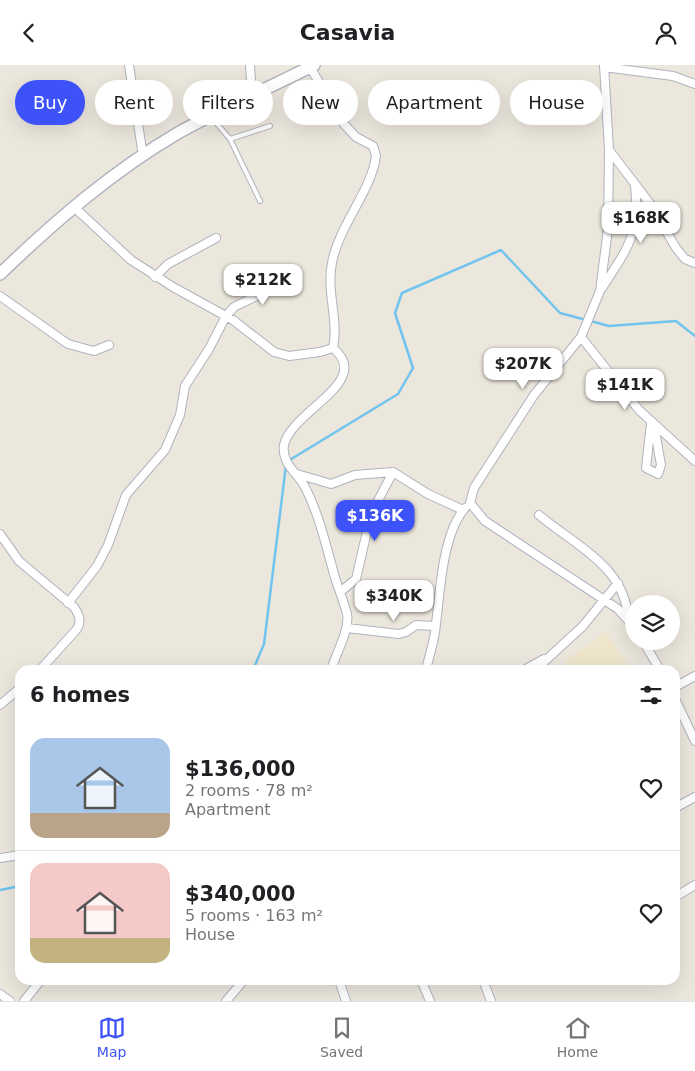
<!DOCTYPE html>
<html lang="en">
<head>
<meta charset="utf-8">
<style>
  :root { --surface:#fff; --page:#f6f6f6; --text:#202124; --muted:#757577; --line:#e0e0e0; --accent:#3d53f9 }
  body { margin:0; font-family:"DejaVu Sans",sans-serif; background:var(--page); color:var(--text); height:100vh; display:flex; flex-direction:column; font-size:19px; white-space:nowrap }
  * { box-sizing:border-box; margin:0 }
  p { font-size:16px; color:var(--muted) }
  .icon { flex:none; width:28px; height:28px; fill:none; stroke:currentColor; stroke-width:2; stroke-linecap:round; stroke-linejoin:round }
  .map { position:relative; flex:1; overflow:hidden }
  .side { position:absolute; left:15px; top:600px; width:665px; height:320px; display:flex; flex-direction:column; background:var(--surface); border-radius:15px; box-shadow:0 5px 20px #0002 }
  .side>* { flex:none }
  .top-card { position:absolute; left:15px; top:15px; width:665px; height:45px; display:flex; gap:10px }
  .controls { position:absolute; left:625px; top:530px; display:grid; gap:10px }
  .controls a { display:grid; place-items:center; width:55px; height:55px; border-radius:50%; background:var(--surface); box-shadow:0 5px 20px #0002; font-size:25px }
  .price { position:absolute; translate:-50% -42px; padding:0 11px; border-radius:10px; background:#fff; color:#222; font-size:16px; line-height:32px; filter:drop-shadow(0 1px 2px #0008) }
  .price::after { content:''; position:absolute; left:50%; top:30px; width:15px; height:11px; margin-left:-8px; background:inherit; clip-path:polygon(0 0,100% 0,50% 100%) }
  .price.on { background:var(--accent); color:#fff }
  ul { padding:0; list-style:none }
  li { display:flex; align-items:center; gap:15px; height:125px; padding:0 15px }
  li+li { border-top:1px solid var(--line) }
  li span { display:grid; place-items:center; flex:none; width:140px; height:100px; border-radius:15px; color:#555 }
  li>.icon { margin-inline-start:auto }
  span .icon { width:60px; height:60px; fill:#fffc; stroke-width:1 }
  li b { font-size:21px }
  h2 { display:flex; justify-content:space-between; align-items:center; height:60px; padding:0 15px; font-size:21px }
  .pill { padding:0 18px; border-radius:22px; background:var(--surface); box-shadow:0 5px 20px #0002; font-size:18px; line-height:45px }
  .pill.on { background:var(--accent); color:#fff }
  header { display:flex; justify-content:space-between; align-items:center; height:65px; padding:0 15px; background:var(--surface); font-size:22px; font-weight:700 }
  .menu { display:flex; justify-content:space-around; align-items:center; height:70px; border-top:1px solid var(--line); background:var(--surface); font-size:14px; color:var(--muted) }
  .menu a { display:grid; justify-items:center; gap:2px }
  .menu .on { color:var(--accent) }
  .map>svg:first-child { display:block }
  .education { fill:#eee5cc }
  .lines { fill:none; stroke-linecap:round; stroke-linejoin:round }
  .stream { stroke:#70c4ee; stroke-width:2.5 }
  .lane-casing { stroke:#b0b2be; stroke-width:6 }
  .street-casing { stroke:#b0b2be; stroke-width:10 }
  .secondary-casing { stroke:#b0b2be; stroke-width:14 }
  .lane { stroke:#fff; stroke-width:4 }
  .street { stroke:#fff; stroke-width:8 }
  .secondary { stroke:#fff; stroke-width:11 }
</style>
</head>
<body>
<header><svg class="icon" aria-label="back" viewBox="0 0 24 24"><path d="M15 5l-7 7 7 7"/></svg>Casavia<svg class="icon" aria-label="person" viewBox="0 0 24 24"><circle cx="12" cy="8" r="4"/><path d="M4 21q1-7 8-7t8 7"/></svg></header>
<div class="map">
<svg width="695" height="936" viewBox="0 0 695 936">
  <rect width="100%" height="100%" fill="#ece7dd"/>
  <path class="education" d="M606,567L631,605H564L566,595Z"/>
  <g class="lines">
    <path class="stream" d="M288,396L398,329L413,303L395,248L402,228L501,185L560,248L609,261L676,256L695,271
      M253,605L264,579L286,400
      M0,825L20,821"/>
    <defs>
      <path id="lane" d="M212,53L230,74L260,136
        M230,74L270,61"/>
      <path id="street" d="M129,0L143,91
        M250,0L252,32
        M604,0L609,85L608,164L600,226L581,272L534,330L474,423L470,438L485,456L618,544L634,562
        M310,2L343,58L356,72L373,81L376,91C372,125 338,162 332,198C326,226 339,255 333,283
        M604,2L673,11L695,19
        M609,85L651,140L676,183L685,194L695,198
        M74,142L131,195L173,222L233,255L274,287L289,291L320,287L333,283C374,317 292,345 284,380C281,399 298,408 305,422C320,451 327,485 336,516C340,527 344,538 347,549C350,565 336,588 331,605
        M608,164L631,155L661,156
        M155,212L168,199L216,173
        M602,223C628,183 640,169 635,120
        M0,231L68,279L94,286L109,280
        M581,272L639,345L695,396
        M651,358L646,403L658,409L661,400L654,360
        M297,409L331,419L355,410L393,407L428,429L463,445
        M539,450C573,479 627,502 628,555
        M0,469L19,496L74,542C79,550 82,556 77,564L40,605
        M340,527L356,514L371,449L393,407
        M68,538L97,501L108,480L126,430L165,385L180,350L185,321L209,284L226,251L234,242L287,216
        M347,563L399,569L406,567L416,560L435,561
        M643,576L660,605
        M426,605C429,592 433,580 435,567C440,532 441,471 465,443
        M524,605L544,594
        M535,605L582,562L618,518
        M675,622L695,611
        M675,634L695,676
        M0,640L20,623
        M675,743L695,732
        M0,793L20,790
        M675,832L695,820
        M339,915L346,936
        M421,915L430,936
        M483,915L491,936
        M0,929L10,936
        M24,936L41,915
        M226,936L244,915"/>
      <path id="secondary" d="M0,209C55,156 113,106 178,68C222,43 269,23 314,0"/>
    </defs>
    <use href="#lane" class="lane-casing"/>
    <use href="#street" class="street-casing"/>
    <use href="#secondary" class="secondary-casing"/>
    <use href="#lane" class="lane"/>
    <use href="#street" class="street"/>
    <use href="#secondary" class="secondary"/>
  </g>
</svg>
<div class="controls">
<a><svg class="icon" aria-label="layers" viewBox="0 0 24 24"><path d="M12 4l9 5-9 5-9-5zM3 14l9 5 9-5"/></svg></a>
</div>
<b class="price" style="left:641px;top:179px">$168K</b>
<b class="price" style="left:263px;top:241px">$212K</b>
<b class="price" style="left:523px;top:325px">$207K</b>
<b class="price" style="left:625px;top:346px">$141K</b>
<b class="price on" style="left:375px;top:477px">$136K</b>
<b class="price" style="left:394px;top:557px">$340K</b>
<div class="top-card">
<a class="pill on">Buy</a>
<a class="pill">Rent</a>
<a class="pill">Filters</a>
<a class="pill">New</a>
<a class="pill">Apartment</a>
<a class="pill">House</a>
</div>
<section class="side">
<h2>6 homes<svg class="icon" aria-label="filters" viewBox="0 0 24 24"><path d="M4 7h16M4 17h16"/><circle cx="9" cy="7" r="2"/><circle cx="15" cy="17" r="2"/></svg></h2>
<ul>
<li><span style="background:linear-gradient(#a9c7e8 75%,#b9a48a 0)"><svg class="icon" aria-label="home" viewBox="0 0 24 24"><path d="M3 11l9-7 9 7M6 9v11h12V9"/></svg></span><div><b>$136,000</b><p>2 rooms · 78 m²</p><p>Apartment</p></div><svg class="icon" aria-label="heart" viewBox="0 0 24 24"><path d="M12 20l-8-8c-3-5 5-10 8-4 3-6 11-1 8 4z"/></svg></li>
<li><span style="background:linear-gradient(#f6c9c9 75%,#c2b280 0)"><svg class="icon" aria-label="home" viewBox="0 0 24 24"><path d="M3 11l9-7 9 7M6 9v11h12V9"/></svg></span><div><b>$340,000</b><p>5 rooms · 163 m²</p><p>House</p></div><svg class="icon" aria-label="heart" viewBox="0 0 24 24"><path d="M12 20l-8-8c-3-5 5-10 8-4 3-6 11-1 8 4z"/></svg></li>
</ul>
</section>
</div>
<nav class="menu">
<a class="on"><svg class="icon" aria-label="map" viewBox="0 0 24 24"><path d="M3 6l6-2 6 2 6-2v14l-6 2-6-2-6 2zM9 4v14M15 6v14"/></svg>Map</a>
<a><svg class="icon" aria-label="saved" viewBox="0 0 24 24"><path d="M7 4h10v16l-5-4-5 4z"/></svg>Saved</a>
<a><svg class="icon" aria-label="home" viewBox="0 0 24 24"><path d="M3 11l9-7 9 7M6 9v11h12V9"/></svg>Home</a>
</nav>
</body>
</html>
